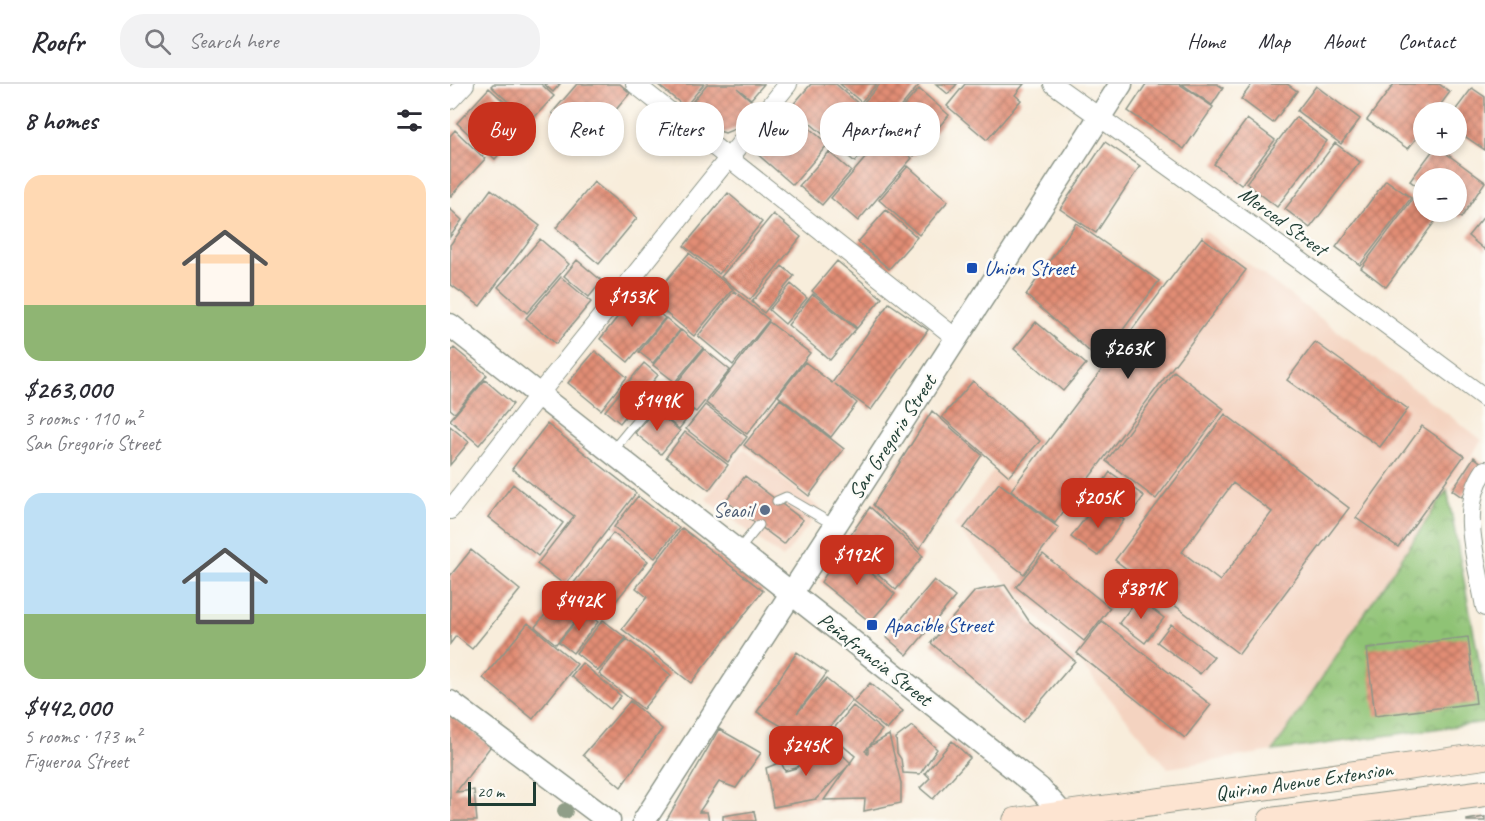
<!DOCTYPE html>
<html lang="en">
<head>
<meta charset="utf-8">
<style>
  :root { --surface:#fff; --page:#f2f2f3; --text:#2b2b33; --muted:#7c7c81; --line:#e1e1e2; --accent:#c8321e }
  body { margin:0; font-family:Caveat,sans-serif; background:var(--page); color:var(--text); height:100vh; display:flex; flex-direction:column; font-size:22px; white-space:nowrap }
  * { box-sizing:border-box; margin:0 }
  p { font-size:20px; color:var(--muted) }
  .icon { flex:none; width:33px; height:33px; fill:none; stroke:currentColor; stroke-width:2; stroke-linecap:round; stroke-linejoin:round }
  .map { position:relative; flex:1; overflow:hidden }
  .panel { display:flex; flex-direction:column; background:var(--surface); width:450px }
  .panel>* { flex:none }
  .guide { position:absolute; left:18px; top:18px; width:570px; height:54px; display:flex; gap:12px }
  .controls { position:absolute; left:963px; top:18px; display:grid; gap:12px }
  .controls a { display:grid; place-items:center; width:54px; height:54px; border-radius:50%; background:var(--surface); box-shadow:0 3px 9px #0003; font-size:30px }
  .scale { position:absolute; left:18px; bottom:15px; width:68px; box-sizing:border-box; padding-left:6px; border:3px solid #1f3d34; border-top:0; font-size:16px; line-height:21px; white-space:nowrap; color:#1f3d34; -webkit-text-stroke:4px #fdfcf7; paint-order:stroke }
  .price { position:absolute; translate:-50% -51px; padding:0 14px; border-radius:12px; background:var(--accent); color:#fff; font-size:20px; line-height:39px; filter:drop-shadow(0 2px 3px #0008) }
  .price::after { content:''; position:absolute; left:50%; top:36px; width:18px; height:14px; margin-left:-9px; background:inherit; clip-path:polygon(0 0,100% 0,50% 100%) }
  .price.on { background:#222; color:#fff }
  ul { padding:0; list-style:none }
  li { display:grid; align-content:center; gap:12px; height:318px; padding:0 24px }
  li span { display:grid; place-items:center; height:186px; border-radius:18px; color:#555 }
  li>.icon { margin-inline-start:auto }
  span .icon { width:108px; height:108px; fill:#fffc; stroke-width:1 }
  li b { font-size:26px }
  h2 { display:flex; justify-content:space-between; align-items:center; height:72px; padding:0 24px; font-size:26px }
  .pill { padding:0 21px; border-radius:24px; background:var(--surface); box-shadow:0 3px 9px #0003; font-size:21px; line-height:54px }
  .pill.on { background:var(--accent); color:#fff }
  header { display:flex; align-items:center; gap:36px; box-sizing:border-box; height:84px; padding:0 30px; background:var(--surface); border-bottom:2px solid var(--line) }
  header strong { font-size:28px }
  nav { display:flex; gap:33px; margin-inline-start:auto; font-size:21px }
  .search { width:420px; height:54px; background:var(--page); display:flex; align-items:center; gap:15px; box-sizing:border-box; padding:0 21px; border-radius:24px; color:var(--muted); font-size:22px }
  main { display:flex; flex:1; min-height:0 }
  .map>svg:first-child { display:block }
  .built { fill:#f4d3c0 }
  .park { fill:url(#park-crowns); stroke:#578054; stroke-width:1.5 }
  .building { fill:url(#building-cross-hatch); fill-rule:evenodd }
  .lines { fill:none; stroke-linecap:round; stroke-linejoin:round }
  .service-casing { stroke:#8c9588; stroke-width:11 }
  .minor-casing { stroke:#8c9588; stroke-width:20 }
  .tertiary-casing { stroke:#8c9588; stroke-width:25 }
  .secondary-casing { stroke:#8c9588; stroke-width:28 }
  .service { stroke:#fff; stroke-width:9 }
  .minor { stroke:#fff; stroke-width:18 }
  .tertiary { stroke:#fff; stroke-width:22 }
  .secondary { stroke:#fde4d1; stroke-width:26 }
  .tree { fill:#909e88 }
  .transit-dot { fill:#1a4fb4; stroke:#fdfcf7; stroke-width:2 }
  .service-dot { fill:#5c6f8a; stroke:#fdfcf7; stroke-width:2 }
  .labels { text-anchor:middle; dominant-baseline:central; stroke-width:5; stroke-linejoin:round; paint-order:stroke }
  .street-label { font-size:21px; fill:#1f3d34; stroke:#fdfcf7 }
  .transit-label { font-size:21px; fill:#164399; stroke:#fdfcf7; text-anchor:start }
  .service-label { font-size:21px; fill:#4e5e75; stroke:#fdfcf7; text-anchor:end }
</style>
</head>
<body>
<header>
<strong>Roofr</strong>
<div class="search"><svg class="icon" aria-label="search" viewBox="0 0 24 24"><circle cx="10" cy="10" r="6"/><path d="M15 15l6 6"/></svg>Search here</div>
<nav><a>Home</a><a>Map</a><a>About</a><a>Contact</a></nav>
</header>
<main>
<section class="panel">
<h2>8 homes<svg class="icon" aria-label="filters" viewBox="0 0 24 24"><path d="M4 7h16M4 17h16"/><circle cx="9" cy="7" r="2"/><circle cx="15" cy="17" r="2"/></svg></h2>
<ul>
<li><span style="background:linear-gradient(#ffd9b3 70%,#8fb573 0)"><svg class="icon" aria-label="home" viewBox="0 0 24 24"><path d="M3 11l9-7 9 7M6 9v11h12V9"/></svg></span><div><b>$263,000</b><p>3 rooms · 110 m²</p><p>San Gregorio Street</p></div></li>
<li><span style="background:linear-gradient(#bfe0f5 65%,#8fb573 0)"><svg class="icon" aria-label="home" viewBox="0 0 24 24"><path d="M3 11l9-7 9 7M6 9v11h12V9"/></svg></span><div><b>$442,000</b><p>5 rooms · 173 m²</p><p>Figueroa Street</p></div></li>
</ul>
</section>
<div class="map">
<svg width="1035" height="737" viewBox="0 0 1035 737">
  <defs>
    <pattern id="park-crowns" width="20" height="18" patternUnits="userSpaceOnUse" patternTransform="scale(1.5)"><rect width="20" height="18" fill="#8fc375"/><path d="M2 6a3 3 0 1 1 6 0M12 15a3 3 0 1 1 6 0" fill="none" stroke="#74a061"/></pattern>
    <pattern id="building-cross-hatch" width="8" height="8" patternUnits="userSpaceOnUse" patternTransform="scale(1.5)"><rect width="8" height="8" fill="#e28d75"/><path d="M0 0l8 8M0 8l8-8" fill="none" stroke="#b77461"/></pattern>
  </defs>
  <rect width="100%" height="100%" fill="#fdfcf7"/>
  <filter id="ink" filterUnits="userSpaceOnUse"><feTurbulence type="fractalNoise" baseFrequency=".0167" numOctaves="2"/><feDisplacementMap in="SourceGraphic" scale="12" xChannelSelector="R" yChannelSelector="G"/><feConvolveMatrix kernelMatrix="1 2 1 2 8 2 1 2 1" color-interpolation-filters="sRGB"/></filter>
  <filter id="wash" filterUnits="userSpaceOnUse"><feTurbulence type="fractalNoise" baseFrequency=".008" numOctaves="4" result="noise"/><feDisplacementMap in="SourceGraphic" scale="24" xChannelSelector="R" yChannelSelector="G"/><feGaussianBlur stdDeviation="1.35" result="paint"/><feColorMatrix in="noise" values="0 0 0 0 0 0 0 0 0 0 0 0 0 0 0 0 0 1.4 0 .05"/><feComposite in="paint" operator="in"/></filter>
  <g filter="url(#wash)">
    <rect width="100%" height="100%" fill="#f8eddb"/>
    <path class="built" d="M755,147L1032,356L823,667L718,684L629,578L504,441L544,386L562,398Z
      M294,365L371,425L333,474L256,415Z"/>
    <path class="park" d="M997,406L1035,608V638L823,667Z"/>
    <g id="blocks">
      <path class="building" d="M43,0H91L104,12L80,38L41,2Z
        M94,0H110L103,8Z
        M127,0H170L180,9L138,59L102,29Z
        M207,0H254L235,23Z
        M257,0H314L301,15L287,4L305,20L285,45L275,49L269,47L239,22Z
        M361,0H386L412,23L382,58L341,23Z
        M390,0H427L411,18Z
        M430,0H470L436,40L413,19Z
        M486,0H507L498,10Z
        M515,0H574L565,11L571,16L537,56L497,22Z
        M696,0H729L763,23L734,65L678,27Z
        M732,0H767L773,4L762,21Z
        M802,0H837L847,7L823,39L791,15Z
        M944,0H989L1000,8L985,28H974V44L958,65L917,36Z
        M866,2L910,35L891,60L847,27Z
        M39,4L78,39L45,75L7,39Z
        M1022,4L1035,13V66L1006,46V28H1004Z
        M469,5L499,31L464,72L433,45L405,78L383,60L415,24L436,42Z
        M340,28L378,60L343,101L305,68Z
        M846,33L877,57L827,123L796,99Z
        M797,35L825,56L791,101L764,80Z
        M5,46L35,75L0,113V52Z
        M435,51L462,74L408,137L381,114Z
        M655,58L690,82L646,149L610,125Z
        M885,59L910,78L860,144L835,125Z
        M986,62L1035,98L1011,134L1002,128H1006V94H974V107L960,97Z
        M379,68L401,87L372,121L349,102Z
        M458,82L498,117L469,151L429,116Z
        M936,96L961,114L910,181L886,163Z
        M144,98L187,134L149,180L106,144Z
        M41,105L90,142L30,222L0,200V161Z
        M278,109L312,138L269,190L234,162Z
        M967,109L974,114V128H992L936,203L911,184Z
        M0,125L12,136L0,153Z
        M436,126L467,153L439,185L408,158Z
        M323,130L351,153L300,216L271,193Z
        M1035,131V166L1018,152Z
        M626,139L709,197L650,277L576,211Z
        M752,153L796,186L605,439L561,406Z
        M90,155L119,180L77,229L48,203Z
        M239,169L283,205L244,252L200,216Z
        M127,176L152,197L139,213L114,192Z
        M387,177L432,214L407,244L362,207Z
        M332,182L344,192L314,229L302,218Z
        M111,193L141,218L106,260L76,234Z
        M341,200L357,214L335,240L319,226Z
        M284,207L319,236L283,281L248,252Z
        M186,210L215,234L178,278L150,255Z
        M363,210L406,245L380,276L338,241Z
        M439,219L478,246L421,326L385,300L407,319L381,353L328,312L355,278L382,299Z
        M216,234L230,246L203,279L189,268Z
        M319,238L360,269L297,350L256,319Z
        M586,238L636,280L613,307L564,265Z
        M231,246L253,264L225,298L203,281Z
        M865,258L958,325L930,363L837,296Z
        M4,264L37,291L5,329L0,325V269Z
        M254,265L280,286L246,328L220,307Z
        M145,267L177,293L151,326L118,299Z
        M194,279L208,291L170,339L155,327Z
        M724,287L774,325L706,415L656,377Z
        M35,296L63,320L29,361L0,336Z
        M523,297L590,357L559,392L492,333Z
        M218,307L243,327L229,345L203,324Z
        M330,315L394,365L359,412L294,361Z
        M255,321L297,353L278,378L236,345Z
        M204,326L230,347L211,370L185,349Z
        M482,327L532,371L469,465L423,421Z
        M775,330L899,424L789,570L665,476ZM783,399L822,428L770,497L732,468Z
        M97,340L186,409L115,501L87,480L124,432L62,385Z
        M0,342L19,358L0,381Z
        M972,342L1014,372L948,463L906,434Z
        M235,348L278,381L259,406L216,373Z
        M1024,373L1034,381L1012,413L1002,406Z
        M660,388L694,412L681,430L647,407Z
        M295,392L353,436L334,460L276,417Z
        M549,399L609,444L574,490L514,444Z
        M63,400L113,439L88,472L38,433Z
        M188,412L229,444L205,474L164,443Z
        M648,417L674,436L648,472L621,453Z
        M420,423L473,472L446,506L394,460Z
        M232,444L313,507L241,599L172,545L197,513L186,504Z
        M163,449L198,477L154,532L119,505Z
        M393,464L445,510L420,538L371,498Z
        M21,466L70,506L22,565L6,552L0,560V492Z
        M593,470L660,524L634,557L566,503Z
        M484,496L505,513L457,571L436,553Z
        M555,501L579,537L625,577L573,638L481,559L525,507Z
        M116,505L137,522L106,560L85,543Z
        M688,514L714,534L695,559L669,539Z
        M135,527L148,538L123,569L109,558Z
        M153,536L176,554L148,587L126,569Z
        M652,537L761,621L735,654L627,569Z
        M78,539L127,580L83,635L33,594Z
        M721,540L764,573L750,590L707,558Z
        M1018,553L1026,619L925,632L917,565Z
        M177,555L221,591L193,625L149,590Z
        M347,568L377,589L347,629L376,595L402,616L353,675L327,653L335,644L307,628Z
        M132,579L171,612L160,625L121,592Z
        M420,599L453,627L437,646L403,618Z
        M180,617L212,645L171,703L133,671Z
        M403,622L432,646L416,666L415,667L418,669V663L439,651L451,699V719L414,727L415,715L374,716L405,672L379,650Z
        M0,630L41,662L6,708L24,706L27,737H0Z
        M462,642L487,665L470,690L453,689L451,675L447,669L446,654Z
        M269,645L311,669L286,704L269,698L249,728H257L259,737H216Z
        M378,657L401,679L366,715L323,723L316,684L331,678L335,687L346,684Z
        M502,657L520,674L483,715L470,704L480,694L475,689Z
        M304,727L306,737H273V732Z
        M1035,733V737H1017V736Z"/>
    </g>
  </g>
  <g filter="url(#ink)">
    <use href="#blocks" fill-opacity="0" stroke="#8c9588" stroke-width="1.5"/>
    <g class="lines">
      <defs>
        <path id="service" d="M162,367L196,326
          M327,417L336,413L384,441
          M288,467L309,441"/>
        <path id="minor" d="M185,0L506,254
          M603,0L852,178L1035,314
          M0,16L15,0
          M1035,386C1007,425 1028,479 1035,523
          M0,426L90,309L338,0"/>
        <path id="tertiary" d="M0,241L589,704L619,737
          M0,618L159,737
          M194,737L671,0"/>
        <path id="secondary" d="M566,737L1035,672
          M821,737L1035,709"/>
      </defs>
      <use href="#service" class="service-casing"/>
      <use href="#minor" class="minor-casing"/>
      <use href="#tertiary" class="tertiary-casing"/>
      <use href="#secondary" class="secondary-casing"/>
      <use href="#service" class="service"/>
      <use href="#minor" class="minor"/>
      <use href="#tertiary" class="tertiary"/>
      <use href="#secondary" class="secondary"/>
    </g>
    <circle class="tree" cx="115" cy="727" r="8"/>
  </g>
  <g class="transit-dot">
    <rect x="516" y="178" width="12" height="12" rx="3"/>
    <rect x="416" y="535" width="12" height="12" rx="3"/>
  </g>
  <circle class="service-dot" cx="315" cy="426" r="6"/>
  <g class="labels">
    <g class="street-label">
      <text transform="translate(833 137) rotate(36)">Merced Street</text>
      <text transform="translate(442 353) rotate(-57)">San Gregorio Street</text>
      <text transform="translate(425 575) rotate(38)">Peñafrancia Street</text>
      <text transform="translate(854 697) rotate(-8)">Quirino Avenue Extension</text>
    </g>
    <g class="transit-label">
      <text x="534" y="184">Union Street</text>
      <text x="434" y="541">Apacible Street</text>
    </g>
    <g class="service-label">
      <text x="303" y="426">Seaoil</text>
    </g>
  </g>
</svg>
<div class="controls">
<a>+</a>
<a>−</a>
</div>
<div class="scale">20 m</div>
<b class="price" style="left:182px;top:244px">$153K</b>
<b class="price on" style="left:678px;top:296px">$263K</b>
<b class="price" style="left:207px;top:348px">$149K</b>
<b class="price" style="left:648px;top:445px">$205K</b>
<b class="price" style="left:407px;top:502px">$192K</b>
<b class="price" style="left:691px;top:536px">$381K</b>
<b class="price" style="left:129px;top:548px">$442K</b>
<b class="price" style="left:356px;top:693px">$245K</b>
<div class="guide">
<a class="pill on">Buy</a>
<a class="pill">Rent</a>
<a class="pill">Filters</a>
<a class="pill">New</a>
<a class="pill">Apartment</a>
</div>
</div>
</main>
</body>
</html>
